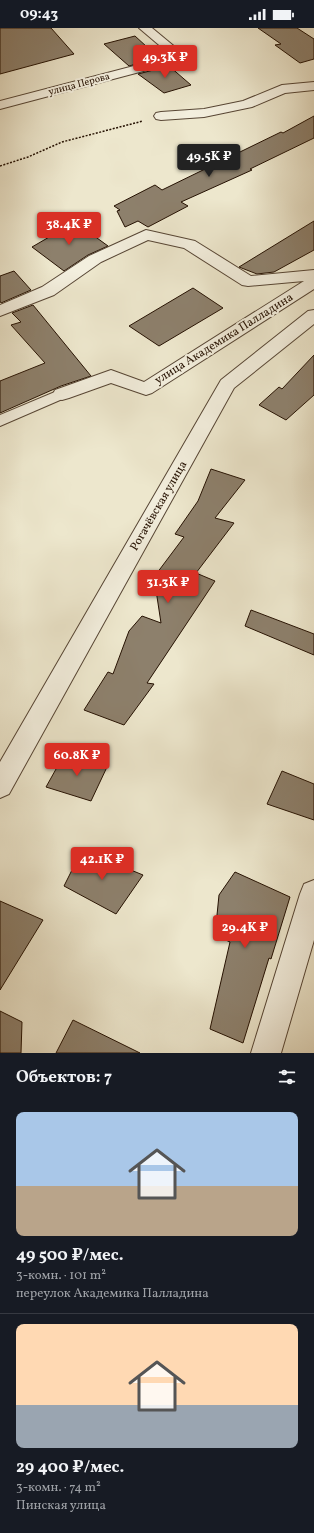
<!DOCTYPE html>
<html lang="ru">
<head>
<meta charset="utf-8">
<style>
  :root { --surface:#171b24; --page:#20242c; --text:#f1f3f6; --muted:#9ea1a6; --line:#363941; --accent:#d93025 }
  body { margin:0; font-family:Vollkorn,serif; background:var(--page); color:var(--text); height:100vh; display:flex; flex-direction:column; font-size:15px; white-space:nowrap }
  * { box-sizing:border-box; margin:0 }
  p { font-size:13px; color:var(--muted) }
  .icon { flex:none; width:22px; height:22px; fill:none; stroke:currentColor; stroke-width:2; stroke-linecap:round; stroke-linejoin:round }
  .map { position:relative; height:1025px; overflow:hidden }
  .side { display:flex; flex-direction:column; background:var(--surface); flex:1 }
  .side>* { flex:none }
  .price { position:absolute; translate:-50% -34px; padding:0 9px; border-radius:4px; background:var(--accent); color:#fff; font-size:13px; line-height:26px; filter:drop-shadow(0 1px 2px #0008) }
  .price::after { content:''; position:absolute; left:50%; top:24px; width:12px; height:9px; margin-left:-6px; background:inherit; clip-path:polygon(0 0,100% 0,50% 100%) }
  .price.on { background:#222; color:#fff }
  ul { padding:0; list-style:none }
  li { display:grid; align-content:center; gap:8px; height:212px; padding:0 16px }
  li+li { border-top:1px solid var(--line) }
  li span { display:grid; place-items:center; height:124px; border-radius:8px; color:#555 }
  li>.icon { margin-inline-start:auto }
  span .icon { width:72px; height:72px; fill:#fffc; stroke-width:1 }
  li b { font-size:17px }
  h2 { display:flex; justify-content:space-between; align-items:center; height:48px; padding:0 16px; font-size:17px }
  .status { display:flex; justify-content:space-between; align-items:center; height:28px; padding:0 20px; background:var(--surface); direction:ltr }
  .status svg { height:11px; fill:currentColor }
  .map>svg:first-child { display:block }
  .building { fill:#8d806c; stroke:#251102 }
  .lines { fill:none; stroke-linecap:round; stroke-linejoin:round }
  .pedestrian-casing { stroke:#574635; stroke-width:2 }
  .minor-casing { stroke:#574635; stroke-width:2 }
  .path { stroke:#251102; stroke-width:1.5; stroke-dasharray:2 1.5; stroke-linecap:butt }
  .pedestrian { fill:#f3efde; fill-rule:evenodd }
  .minor { fill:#f3efde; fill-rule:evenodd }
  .labels { text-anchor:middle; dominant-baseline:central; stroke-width:4; stroke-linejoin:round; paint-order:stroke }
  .far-street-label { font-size:10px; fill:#251102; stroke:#f3efde }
  .street-label { font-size:12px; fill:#251102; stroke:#f3efde }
</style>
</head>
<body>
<div class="status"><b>09:43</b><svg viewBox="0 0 49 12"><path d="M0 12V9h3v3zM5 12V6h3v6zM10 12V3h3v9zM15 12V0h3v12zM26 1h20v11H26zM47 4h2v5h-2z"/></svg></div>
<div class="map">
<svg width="314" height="1025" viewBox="0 0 314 1025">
  <rect width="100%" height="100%" fill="#ede7cd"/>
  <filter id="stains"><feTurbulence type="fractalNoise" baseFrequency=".005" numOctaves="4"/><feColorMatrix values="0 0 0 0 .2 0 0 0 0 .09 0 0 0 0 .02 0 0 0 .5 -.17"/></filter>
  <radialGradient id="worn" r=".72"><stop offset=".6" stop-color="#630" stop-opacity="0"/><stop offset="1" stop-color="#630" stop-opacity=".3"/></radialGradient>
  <path class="building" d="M0,0H51L74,26L0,46Z
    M258,0H297L314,11V31L300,35L275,17L281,16Z
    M135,8L159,30L129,38L104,16Z
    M169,38L191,57L164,65L138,46Z
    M314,88V110L250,141L252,142L181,174L188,178L148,199L138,193L125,199L117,183L120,182L114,178L155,157L162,162L281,104L283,105Z
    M314,193V222L274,244L257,246L239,239Z
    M75,194L108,218L88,227L64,243L32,219Z
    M14,243L31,262L1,275L0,273V248Z
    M193,260L223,280L159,318L129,298Z
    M33,277L91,348L61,358L0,385V353L45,335L11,297L21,294L12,285Z
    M314,327V367L286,392L259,377L279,359L282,361Z
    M211,441L245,452L215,490L234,495L196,545L215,553L147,655L154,656L124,697L84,682L108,644L113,646L129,603L142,588L161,595L154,549L184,509L175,506L198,473Z
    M251,582L314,606V627L245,598Z
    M65,725L107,739L91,773L46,759Z
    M282,743L314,756V792L267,776Z
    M82,822L143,847L116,886L64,858Z
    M235,844L290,869L271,931L269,930L243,1015L210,1001L230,914L215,907L219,867Z
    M0,873L43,892L0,962Z
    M0,983L22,994L21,1025H0Z
    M73,992L140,1025H56Z"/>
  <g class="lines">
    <defs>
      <path id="pedestrian" d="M62,361L67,363L69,366L67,369L0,398V387Z"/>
      <path id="minor" d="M139,0H152L187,29L185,32L0,81V73L172,28Z
        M314,54V62L285,65L252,79L204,89L161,92L156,91L154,88L156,85L161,84L204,81L243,73L282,57Z
        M146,202L195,213L251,248L314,242V261L152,365L146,367L111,355L69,370L62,372L55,370L53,366L55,362L111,342L144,354L304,253L248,258L242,257L184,220L148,212L101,234L54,267L0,288V277L42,259L89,228Z
        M314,282V296L234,360L9,766L0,770V734L221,352L308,283Z
        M314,852V912L281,1025H251L300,866L304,856Z"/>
    </defs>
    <use href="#pedestrian" class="pedestrian-casing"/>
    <use href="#minor" class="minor-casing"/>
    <path class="path" d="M0,138L28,129L62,114L143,93"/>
    <use href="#pedestrian" class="pedestrian"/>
    <use href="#minor" class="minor"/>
  </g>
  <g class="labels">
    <g class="far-street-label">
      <text transform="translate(79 56) rotate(-15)">улица Перова</text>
    </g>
    <g class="street-label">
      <text transform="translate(224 311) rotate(-32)">улица Академика Палладина</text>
      <text transform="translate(159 478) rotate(-60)">Рогачёвская улица</text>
    </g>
  </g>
  <rect width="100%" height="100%" filter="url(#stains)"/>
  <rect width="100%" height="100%" fill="url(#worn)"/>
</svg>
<b class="price" style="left:165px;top:51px">49.3K ₽</b>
<b class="price on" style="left:209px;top:150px">49.5K ₽</b>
<b class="price" style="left:69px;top:218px">38.4K ₽</b>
<b class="price" style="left:168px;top:576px">31.3K ₽</b>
<b class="price" style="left:77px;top:749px">60.8K ₽</b>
<b class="price" style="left:102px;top:853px">42.1K ₽</b>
<b class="price" style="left:245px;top:921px">29.4K ₽</b>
</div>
<section class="side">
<h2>Объектов: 7<svg class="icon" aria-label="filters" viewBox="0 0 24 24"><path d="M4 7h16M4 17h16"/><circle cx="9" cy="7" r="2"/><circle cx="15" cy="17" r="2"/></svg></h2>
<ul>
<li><span style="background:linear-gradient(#a9c7e8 60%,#b9a48a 0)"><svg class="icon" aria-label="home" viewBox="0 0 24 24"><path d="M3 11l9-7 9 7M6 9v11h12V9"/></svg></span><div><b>49 500 ₽/мес.</b><p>3-комн. · 101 m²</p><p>переулок Академика Палладина</p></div></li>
<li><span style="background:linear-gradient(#ffd9b3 65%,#9aa5b1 0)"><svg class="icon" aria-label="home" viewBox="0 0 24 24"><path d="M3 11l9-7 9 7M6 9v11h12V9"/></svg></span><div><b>29 400 ₽/мес.</b><p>3-комн. · 74 m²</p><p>Пинская улица</p></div></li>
</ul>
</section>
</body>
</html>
